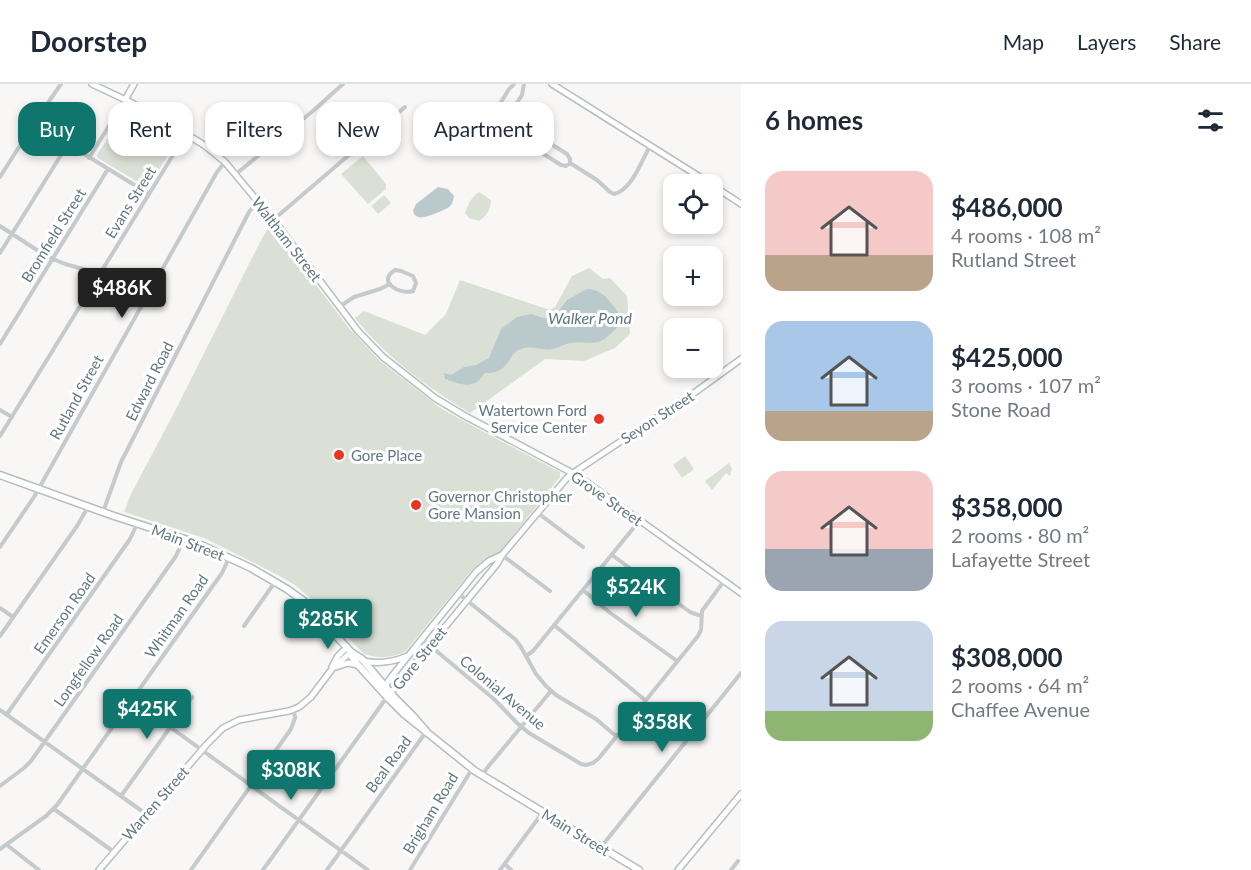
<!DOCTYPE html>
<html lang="en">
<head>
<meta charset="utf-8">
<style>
  :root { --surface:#fff; --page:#f2f2f3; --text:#1f2937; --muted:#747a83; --line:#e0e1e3; --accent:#0f766e }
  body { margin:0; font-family:Lato,sans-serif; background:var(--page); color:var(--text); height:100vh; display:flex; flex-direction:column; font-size:22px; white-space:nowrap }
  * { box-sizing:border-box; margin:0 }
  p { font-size:20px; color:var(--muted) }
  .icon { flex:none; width:33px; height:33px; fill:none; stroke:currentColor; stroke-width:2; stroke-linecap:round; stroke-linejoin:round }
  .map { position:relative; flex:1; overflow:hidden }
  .panel { display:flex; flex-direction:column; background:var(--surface); width:510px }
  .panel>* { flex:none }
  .top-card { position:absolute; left:18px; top:18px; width:570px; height:54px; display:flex; gap:12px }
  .tools { position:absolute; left:663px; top:90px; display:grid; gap:12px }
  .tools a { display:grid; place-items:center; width:60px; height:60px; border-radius:12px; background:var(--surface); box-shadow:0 3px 9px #0003; font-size:30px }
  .price { position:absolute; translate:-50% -51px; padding:0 14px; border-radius:6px; background:var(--accent); color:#fff; font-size:20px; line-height:39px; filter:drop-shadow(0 2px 3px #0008) }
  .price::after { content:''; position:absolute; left:50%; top:36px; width:18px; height:14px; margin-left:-9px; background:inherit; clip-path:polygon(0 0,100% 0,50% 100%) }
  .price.on { background:#222; color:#fff }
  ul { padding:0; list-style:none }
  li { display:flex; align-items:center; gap:18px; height:150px; padding:0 24px }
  li span { display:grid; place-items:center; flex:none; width:168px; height:120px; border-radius:18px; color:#555 }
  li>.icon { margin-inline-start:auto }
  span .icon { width:72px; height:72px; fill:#fffc; stroke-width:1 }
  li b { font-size:26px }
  h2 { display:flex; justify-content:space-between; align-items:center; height:72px; padding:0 24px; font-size:26px }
  .chip { padding:0 21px; border-radius:18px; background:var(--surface); box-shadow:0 3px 9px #0003; font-size:21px; line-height:54px }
  .chip.on { background:var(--accent); color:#fff }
  header { display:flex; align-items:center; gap:36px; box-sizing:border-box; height:84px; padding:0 30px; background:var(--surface); border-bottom:2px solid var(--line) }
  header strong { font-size:28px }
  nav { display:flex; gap:33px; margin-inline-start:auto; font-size:21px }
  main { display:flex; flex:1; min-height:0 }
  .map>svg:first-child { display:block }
  .green { fill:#dae0d5 }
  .water { fill:#bacacc }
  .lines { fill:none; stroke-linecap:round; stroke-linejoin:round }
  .secondary-casing { stroke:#b7bec1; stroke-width:8 }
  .primary-casing { stroke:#b6bcbe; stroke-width:9 }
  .street { stroke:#c5cacc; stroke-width:4 }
  .secondary { stroke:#fff; stroke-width:5 }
  .primary { stroke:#fff; stroke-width:6 }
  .poi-dot { fill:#eb3522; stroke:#fff; stroke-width:2 }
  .labels { text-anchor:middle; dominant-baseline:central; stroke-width:6; stroke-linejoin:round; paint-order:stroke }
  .street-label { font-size:15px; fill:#617881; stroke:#fff }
  .poi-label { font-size:15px; fill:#617881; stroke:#fff; text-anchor:start }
  .water-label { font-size:16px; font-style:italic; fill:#5c777c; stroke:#fff }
</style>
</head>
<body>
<header>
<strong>Doorstep</strong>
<nav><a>Map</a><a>Layers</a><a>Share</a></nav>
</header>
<main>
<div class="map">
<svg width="741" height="786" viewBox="0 0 741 786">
  <rect width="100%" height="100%" fill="#f8f7f5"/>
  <path class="green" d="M131,25L178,52L179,54L148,103H146L98,74L97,71L125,27Z
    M363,72L386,100V105L368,120L341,90Z
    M479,108L491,116C491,124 487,132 479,137L469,134L465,129C467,122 473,111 479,108Z
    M384,111L391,119L378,130L371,122Z
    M270,141L349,244L380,277L442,325L482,347L560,388V393L500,468L480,480L471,487L406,567C394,574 377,575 364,570L309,513L295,501L278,491L204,454L124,428L131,410L175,327L260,158Z
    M589,184L603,195L610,194L627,212L630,250L615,264L584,277L545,275L470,329C428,304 386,273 355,234L364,227L425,251L446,230L460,196L550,226L555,223L572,192Z
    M685,372L694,385L682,394L673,381Z
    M729,379L732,385L730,392L726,389L712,406L705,397Z"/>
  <path class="water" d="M438,103L448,105L454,112C453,118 452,121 448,124C441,127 422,137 416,132C414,131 414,129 413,127L416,120Z
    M587,205C597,205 604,210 610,218C623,233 625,238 609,251C606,254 602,257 598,258C589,260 579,257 570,259C564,260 559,264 553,265C542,267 532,261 521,265C510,268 509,283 498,287C494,289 489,289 485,289C482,292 481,295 478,297C468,305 455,298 445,295L444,289L451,291L464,283L476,281L489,274L501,245L517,233L531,230L543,234L549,235L558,228L567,216Z"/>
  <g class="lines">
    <defs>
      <path id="secondary" d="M92,0L132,19L186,50L204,61L225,78L279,143L358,247L383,273L425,306L435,314L465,332L578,392L741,509
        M552,0L711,100
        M125,16L134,0
        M712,101L741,120
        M363,577C377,580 395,578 407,572
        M332,583L338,572L347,563
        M336,583L348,579L358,581
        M385,606L387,599L392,592L476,488L489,477L502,471
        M388,612L497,480L502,471L566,395L573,389L694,309L741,275
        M99,786L207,660L223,644L239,636L289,627L299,623L311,613L332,585L351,568
        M678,786L741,710"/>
      <path id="primary" d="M0,391L114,432L197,459L251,484L287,505L305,518L351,568L362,575L393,612L412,631L426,647
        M351,568L352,573L358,581L389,615L404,630L475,687L639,786"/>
    </defs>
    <use href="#secondary" class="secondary-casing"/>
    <use href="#primary" class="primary-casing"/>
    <path class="street" d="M514,0L509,5L489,38V45L493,47L500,45L522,11L524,0
      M493,31L532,55L536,53H540L567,70L570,75V79
      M532,55L531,60L534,64L561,81L566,82L570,79L597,96L610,108L614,110C632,106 642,76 650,62
      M89,74L125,16
      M236,90L314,26L343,0
      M0,93L38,33L61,0
      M273,136L405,23
      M0,142L46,172L65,180L94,188L117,200
      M0,169L63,68L68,63L76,65L149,110
      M395,186L401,187L413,192L416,199L413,207C400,211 376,198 395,186Z
      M339,223L354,213L380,205L390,200
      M0,260L108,85
      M0,326L12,333
      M0,352L186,50
      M103,428L121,378L249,128L258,117
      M538,429L583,463
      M0,463L34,413L217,88L225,78
      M502,471L550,507
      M612,471L690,528L701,532
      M583,506L609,528L677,577
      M459,510L516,556L521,563L536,590L546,602L556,611L596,635L616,652
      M0,524L13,533
      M554,541L645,616
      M244,542L275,498
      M0,552L77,442L88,423
      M422,555L494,615L517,639L529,649L581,680L586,681L593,679L599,674L698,552L701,546L702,527L724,497
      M526,572L533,567L640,436
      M0,626L146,730
      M7,630L130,455L137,440
      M170,643L368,786
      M482,692L487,684L551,607
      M0,702L24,684L31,677L176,472L184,454
      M121,712L192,613
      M54,725L114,768
      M7,761L39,786
      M601,763L741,589
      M0,765L46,732L57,721L222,489L229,474
      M505,780L511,786
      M191,786L291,645L295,634L294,626
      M263,786L387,613
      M327,786L426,648
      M410,786L472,685
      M500,786L543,728
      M731,786L738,777"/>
    <use href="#secondary" class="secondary"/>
    <use href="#primary" class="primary"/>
  </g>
  <g class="poi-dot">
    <circle cx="599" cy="335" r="6"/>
    <circle cx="339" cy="371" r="6"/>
    <circle cx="416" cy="421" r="6"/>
  </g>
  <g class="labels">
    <g class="street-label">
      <text transform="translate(130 118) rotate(-58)">Evans Street</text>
      <text transform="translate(53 151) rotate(-58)">Bromfield Street</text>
      <text transform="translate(287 155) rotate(52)">Waltham Street</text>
      <text transform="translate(149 297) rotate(-63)">Edward Road</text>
      <text transform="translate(76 313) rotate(-61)">Rutland Street</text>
      <text transform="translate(657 333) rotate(-33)">Seyon Street</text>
      <text transform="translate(607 414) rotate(35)">Grove Street</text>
      <text transform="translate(188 458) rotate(21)">Main Street</text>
      <text transform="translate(64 529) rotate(-55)">Emerson Road</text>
      <text transform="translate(176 532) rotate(-55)">Whitman Road</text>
      <text transform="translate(419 574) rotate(-51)">Gore Street</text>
      <text transform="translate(88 576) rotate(-55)">Longfellow Road</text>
      <text transform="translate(503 608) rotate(40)">Colonial Avenue</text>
      <text transform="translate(388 680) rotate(-54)">Beal Road</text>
      <text transform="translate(155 719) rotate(-49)">Warren Street</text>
      <text transform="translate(430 729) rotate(-59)">Brigham Road</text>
      <text transform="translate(576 748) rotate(31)">Main Street</text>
    </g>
    <g class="poi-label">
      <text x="587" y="326" text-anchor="end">Watertown Ford<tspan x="587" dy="17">Service Center</tspan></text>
      <text x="351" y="371">Gore Place</text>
      <text x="428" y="412">Governor Christopher<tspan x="428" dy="17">Gore Mansion</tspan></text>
    </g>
    <g class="water-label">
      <text x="590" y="233">Walker Pond</text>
    </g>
  </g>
</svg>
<div class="tools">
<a><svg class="icon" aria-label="locate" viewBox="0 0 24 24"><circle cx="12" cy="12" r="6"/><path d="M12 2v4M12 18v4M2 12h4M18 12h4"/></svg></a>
<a>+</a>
<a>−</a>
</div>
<b class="price on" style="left:122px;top:235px">$486K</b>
<b class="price" style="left:636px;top:534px">$524K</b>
<b class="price" style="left:328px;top:566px">$285K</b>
<b class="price" style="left:147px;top:656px">$425K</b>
<b class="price" style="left:662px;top:669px">$358K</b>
<b class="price" style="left:291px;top:717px">$308K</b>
<div class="top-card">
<a class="chip on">Buy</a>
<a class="chip">Rent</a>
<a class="chip">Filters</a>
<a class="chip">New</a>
<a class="chip">Apartment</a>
</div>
</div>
<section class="panel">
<h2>6 homes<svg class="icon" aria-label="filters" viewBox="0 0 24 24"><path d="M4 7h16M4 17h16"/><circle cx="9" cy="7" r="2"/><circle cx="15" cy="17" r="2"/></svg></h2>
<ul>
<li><span style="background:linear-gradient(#f6c9c9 70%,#b9a48a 0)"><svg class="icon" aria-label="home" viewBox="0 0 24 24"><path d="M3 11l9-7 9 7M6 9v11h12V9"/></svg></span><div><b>$486,000</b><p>4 rooms · 108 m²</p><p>Rutland Street</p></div></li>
<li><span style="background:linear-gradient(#a9c7e8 75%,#b9a48a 0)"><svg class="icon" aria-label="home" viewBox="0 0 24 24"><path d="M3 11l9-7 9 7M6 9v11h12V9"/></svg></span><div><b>$425,000</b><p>3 rooms · 107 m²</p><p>Stone Road</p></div></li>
<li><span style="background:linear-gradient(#f6c9c9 65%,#9aa5b1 0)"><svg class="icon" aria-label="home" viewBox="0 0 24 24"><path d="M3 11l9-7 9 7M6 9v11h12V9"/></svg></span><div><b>$358,000</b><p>2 rooms · 80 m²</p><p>Lafayette Street</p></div></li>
<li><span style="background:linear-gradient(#c9d6e8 75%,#8fb573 0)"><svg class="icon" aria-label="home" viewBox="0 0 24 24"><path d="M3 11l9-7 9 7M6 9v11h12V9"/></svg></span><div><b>$308,000</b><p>2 rooms · 64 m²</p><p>Chaffee Avenue</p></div></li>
</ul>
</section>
</main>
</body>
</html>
